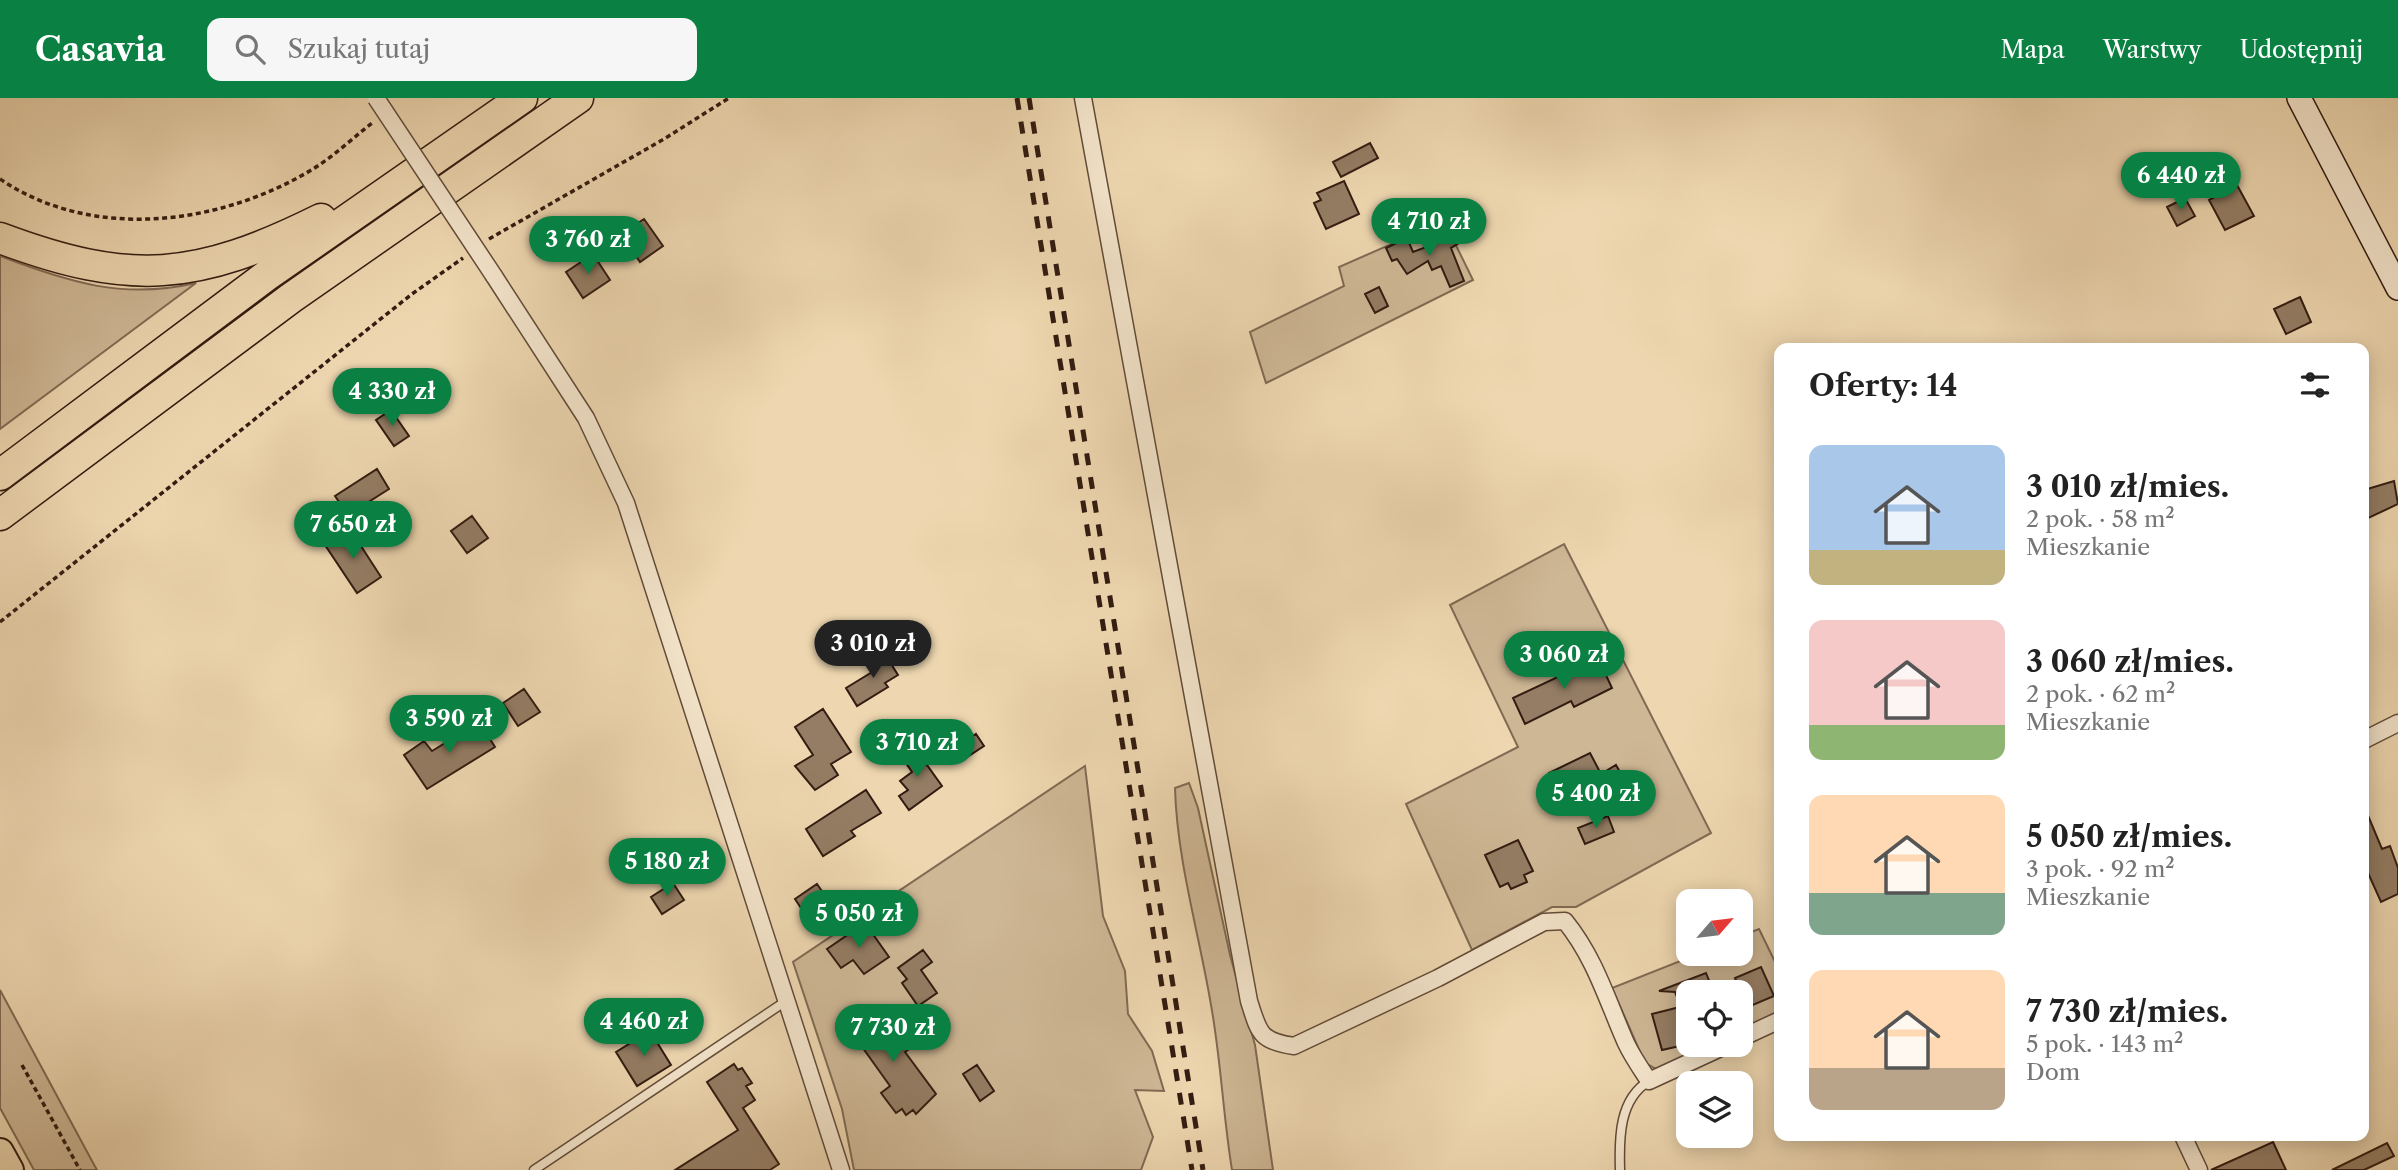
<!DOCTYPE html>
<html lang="pl">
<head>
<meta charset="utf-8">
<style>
  :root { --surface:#fff; --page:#f6f6f6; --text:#222; --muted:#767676; --accent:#0b8043 }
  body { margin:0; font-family:"Libre Caslon Text",serif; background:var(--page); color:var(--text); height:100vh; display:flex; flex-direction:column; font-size:26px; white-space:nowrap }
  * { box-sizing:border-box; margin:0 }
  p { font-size:23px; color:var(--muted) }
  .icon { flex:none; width:38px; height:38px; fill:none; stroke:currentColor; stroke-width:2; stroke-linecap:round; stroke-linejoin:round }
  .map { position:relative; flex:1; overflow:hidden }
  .drawer { position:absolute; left:1774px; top:245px; width:595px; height:798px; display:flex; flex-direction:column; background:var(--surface); border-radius:14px; box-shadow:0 4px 18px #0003 }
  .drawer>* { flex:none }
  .needle { width:46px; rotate:62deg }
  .tools { position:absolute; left:1676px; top:791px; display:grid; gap:14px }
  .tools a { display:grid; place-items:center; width:77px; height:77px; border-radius:14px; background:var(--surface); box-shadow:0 4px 18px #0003; font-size:35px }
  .price { position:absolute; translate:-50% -60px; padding:0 16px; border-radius:24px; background:var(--accent); color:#fff; font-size:23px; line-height:46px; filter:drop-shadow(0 2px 4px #0008) }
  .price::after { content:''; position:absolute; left:50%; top:42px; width:21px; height:16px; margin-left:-10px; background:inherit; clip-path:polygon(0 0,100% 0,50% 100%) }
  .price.current { background:#222; color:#fff }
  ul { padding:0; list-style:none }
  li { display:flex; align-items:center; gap:21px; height:175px; padding:0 35px }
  li span { display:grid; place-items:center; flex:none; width:196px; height:140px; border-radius:14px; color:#555 }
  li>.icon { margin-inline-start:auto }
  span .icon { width:84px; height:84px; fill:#fffc; stroke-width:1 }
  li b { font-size:30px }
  h2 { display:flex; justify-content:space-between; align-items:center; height:84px; padding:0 35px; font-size:30px }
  header { display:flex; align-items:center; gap:42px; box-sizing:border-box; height:98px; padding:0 35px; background:var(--accent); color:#fff }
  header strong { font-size:33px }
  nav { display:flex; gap:38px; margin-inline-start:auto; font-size:24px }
  .search { width:490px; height:63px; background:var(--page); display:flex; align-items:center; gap:18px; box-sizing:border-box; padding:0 24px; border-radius:14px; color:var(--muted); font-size:26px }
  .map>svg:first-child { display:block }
  .green { fill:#ceb795; stroke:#806a53; stroke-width:2 }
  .building { fill:#947d64; stroke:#321c11; stroke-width:2 }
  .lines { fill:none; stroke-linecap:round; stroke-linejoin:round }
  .lane-casing { stroke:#614b39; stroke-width:11 }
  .street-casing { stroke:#614b39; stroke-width:19 }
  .secondary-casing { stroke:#321c11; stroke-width:26 }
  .primary-casing { stroke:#321c11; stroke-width:30 }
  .highway-casing { stroke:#321c11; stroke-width:33 }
  .path { stroke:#321c11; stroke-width:3.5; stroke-dasharray:5 3.5; stroke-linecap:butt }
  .lane { stroke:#f4e5cc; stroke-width:8 }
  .street { stroke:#f4e5cc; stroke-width:16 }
  .secondary { stroke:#f4e5cc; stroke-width:23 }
  .primary { stroke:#eed7b0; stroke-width:26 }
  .highway { stroke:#eed7b0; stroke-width:30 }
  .rail { stroke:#321c11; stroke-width:5; stroke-dasharray:12 12; stroke-linecap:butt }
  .street-bridge-casing { stroke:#614b39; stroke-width:19; stroke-linecap:butt }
  .street-bridge { stroke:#f4e5cc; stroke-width:16 }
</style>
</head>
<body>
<header>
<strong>Casavia</strong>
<div class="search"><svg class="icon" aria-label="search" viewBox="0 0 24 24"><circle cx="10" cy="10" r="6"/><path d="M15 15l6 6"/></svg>Szukaj tutaj</div>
<nav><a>Mapa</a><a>Warstwy</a><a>Udostępnij</a></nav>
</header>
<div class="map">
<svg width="2398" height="1072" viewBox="0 0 2398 1072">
  <rect width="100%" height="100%" fill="#eed7b0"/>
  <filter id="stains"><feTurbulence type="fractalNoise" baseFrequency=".00286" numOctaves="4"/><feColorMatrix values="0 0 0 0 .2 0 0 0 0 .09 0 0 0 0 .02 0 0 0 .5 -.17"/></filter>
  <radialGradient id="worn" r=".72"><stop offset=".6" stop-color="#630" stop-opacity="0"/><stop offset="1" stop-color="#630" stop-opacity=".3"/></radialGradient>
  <path class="green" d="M1444,123L1473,182L1266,285L1250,234L1344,188L1339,169Z
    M0,158C68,184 123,202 196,185L0,331Z
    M1564,446L1711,735L1576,809H1552L1472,852L1406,706L1518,649L1450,507Z
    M1085,668L1103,818L1125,873L1128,916L1152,953L1164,993L1135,992L1153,1039L1141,1072H854L842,1011L793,864Z
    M1189,685L1198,710L1230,857L1255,947L1273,1072H1232C1223,1017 1221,962 1211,907C1199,835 1177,763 1175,690Z
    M1759,831L1780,874V915L1741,933V894H1689V947H1711L1656,971L1645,965L1612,890L1698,856H1741V838Z
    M0,892L92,1063L97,1072H34L0,1010Z"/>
  <path class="building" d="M1370,45L1378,60L1341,79L1333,64Z
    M1344,83L1359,116L1326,131L1314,105L1321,102L1317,95Z
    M2237,87L2254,118L2225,132L2209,102Z
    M2185,100L2195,118L2177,128L2167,109Z
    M644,121L663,148L640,164L621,136Z
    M1456,138L1459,145L1451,150L1464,183L1450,189L1441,168L1432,172L1428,163L1407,176L1397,161L1392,163L1386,150L1407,140L1413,154Z
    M593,156L610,182L583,200L566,174Z
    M1379,189L1388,208L1375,215L1365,196Z
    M2300,199L2311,224L2286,236L2274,211Z
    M391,312L409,338L394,348L376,322Z
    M377,371L389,391L348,417L335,398Z
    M2394,383L2398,406L2364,422V392Z
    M472,418L488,440L467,455L451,433Z
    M350,431L381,479L357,495L325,447Z
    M883,553L898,577L885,585L888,589L857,608L846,590L877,571L870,560Z
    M1598,560L1612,590L1574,609L1571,603L1525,626L1513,600Z
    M524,591L540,614L518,628L503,605Z
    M823,611L851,654L831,666L838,677L815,692L795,668L813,657L795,629Z
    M479,624L495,649L427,691L404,657L424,643L432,653Z
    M976,636L984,648L967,659L959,647Z
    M912,646L942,688L909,712L899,698L908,692L900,683L912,674L899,655Z
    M1590,655L1601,676L1559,697L1549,675Z
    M1616,667L1634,699L1619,708L1601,676Z
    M866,692L881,715L851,733L855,738L823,758L806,731Z
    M2364,708L2382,751L2390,748L2398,770V796L2381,804L2364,766Z
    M1608,718L1614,734L1585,746L1578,730Z
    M1518,742L1533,773L1524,777L1527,784L1511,791L1508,785L1500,789L1485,757Z
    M673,785L684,802L662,816L651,799Z
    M817,786L831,806L809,822L795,801Z
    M865,825L889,859L864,876L853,862L841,870L827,851Z
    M923,852L932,864L921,872L937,895L918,908L902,885L907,881L898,870Z
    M1761,869L1774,898L1748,909L1735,880Z
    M1706,875L1712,890L1689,894V936L1679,940L1680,948L1662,952L1652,916L1680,909L1686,921L1675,894L1659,893Z
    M880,910L909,951L905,954L936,996L916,1016L913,1012L906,1017L902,1011L896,1015L881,995L890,988L850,932Z
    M650,933L671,967L637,988L616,954Z
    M734,966L738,972L742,970L752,985L746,988L755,1002L743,1010L779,1066L770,1072H675L738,1032L707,984Z
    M977,967L994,993L980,1003L963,976Z
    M2273,1044L2286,1072H2211Z
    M2387,1045L2394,1058L2364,1072H2332Z"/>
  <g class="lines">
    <defs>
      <path id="lane" d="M534,1072L786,903
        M1620,1072C1619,1040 1619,1001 1649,983"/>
      <path id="street" d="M1083,0L1249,903C1259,934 1259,943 1294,948L1438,880L1544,824L1565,823C1595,860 1607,902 1626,945C1632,958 1641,971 1649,983L1727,947
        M494,178L586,320L626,405L841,1072
        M2364,642L2398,625
        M1741,940L1780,922
        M2183,1038L2199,1072"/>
      <path id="secondary" d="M2299,0L2398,190"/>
      <path id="primary" d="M0,1054L10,1072"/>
      <path id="highway" d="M0,140C131,189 196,183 321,121
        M0,377L266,178L522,0
        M0,417L291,200L578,0"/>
    </defs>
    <use href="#lane" class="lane-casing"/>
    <use href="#street" class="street-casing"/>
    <use href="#secondary" class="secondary-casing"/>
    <use href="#primary" class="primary-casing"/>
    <use href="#highway" class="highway-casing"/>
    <path class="path" d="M0,81C93,144 221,127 313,71C334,58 353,40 372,25
      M489,141L664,41L729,0
      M0,524L412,196L463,160
      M22,967L80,1072"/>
    <use href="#lane" class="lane"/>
    <use href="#street" class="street"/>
    <use href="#secondary" class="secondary"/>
    <use href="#primary" class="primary"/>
    <use href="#highway" class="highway"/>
    <path class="rail" d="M1017,0L1192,1072
      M1029,0L1203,1072"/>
    <defs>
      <path id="street-bridge" d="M376,0L494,178"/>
    </defs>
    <use href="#street-bridge" class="street-bridge-casing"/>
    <use href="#street-bridge" class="street-bridge"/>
  </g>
  <rect width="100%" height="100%" filter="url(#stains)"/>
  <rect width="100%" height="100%" fill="url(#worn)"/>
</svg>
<div class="tools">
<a><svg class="needle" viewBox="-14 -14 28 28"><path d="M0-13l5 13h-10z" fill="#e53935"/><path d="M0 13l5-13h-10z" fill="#767676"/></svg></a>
<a><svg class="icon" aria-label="locate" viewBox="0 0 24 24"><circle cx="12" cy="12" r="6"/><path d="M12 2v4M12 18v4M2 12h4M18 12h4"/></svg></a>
<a><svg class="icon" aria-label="layers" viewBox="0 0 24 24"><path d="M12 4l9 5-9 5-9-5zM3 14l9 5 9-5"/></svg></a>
</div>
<b class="price" style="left:2181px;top:114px">6 440 zł</b>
<b class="price" style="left:1429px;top:160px">4 710 zł</b>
<b class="price" style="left:588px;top:178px">3 760 zł</b>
<b class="price" style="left:392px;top:330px">4 330 zł</b>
<b class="price" style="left:353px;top:463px">7 650 zł</b>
<b class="price current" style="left:873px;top:582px">3 010 zł</b>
<b class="price" style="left:1564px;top:593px">3 060 zł</b>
<b class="price" style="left:449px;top:657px">3 590 zł</b>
<b class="price" style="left:917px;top:681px">3 710 zł</b>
<b class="price" style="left:1596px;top:732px">5 400 zł</b>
<b class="price" style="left:667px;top:800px">5 180 zł</b>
<b class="price" style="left:859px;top:852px">5 050 zł</b>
<b class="price" style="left:644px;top:960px">4 460 zł</b>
<b class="price" style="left:893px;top:966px">7 730 zł</b>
<section class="drawer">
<h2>Oferty: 14<svg class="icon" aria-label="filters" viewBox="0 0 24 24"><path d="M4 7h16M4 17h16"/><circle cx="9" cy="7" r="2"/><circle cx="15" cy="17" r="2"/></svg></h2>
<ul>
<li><span style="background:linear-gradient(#a9c7e8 75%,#c2b280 0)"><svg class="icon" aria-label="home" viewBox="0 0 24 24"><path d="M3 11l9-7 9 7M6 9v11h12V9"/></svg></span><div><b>3 010 zł/mies.</b><p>2 pok. · 58 m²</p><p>Mieszkanie</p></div></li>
<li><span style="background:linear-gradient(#f6c9c9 75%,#8fb573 0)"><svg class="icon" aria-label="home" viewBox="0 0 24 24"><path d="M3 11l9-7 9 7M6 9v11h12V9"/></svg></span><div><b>3 060 zł/mies.</b><p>2 pok. · 62 m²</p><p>Mieszkanie</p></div></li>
<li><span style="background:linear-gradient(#ffd9b3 70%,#7fa58c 0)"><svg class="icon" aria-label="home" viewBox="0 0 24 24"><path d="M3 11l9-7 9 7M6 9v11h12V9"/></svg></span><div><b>5 050 zł/mies.</b><p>3 pok. · 92 m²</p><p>Mieszkanie</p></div></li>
<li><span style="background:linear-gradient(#ffd9b3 70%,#b9a48a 0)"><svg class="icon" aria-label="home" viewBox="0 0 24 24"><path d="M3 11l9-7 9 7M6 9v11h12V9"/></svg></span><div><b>7 730 zł/mies.</b><p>5 pok. · 143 m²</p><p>Dom</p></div></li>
</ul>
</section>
</div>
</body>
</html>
